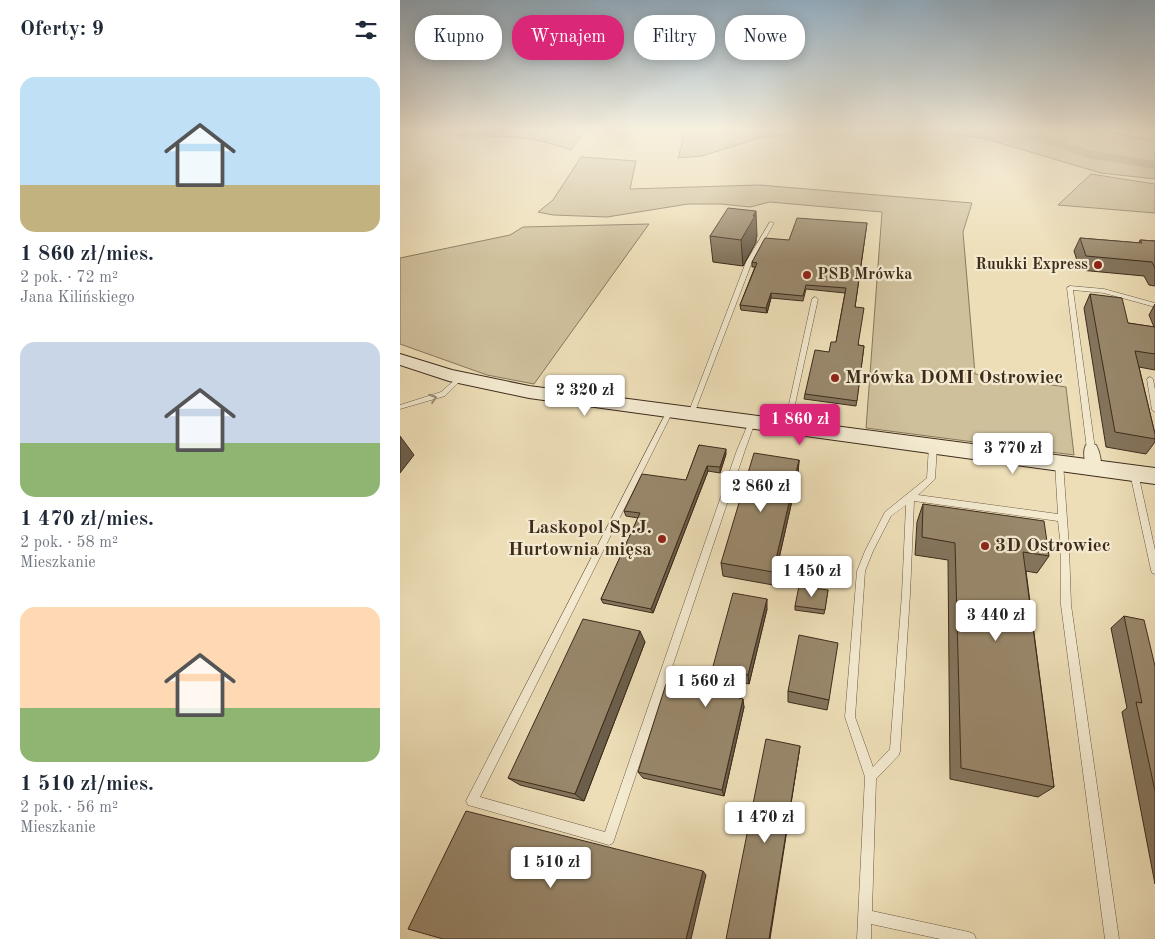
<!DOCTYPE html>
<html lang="pl">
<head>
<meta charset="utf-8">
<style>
  :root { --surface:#fff; --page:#f2f2f3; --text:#1f2937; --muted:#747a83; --accent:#db2777 }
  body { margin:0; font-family:"Old Standard TT",serif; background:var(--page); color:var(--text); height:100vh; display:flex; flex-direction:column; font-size:19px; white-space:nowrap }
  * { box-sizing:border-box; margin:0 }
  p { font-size:16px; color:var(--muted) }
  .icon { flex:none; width:28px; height:28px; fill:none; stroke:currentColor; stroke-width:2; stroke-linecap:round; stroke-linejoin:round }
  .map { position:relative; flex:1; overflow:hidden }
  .side { display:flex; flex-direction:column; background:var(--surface); width:400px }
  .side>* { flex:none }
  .top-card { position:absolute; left:15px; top:15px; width:475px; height:45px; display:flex; gap:10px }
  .price { position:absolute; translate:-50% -42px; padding:0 11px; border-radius:5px; background:#fff; color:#222; font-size:16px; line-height:32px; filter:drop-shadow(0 1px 2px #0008) }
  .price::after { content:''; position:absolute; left:50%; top:30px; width:15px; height:11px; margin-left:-8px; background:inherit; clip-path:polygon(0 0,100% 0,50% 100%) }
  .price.active { background:var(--accent); color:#fff }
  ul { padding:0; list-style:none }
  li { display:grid; align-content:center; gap:10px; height:265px; padding:0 20px }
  li span { display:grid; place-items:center; height:155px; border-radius:15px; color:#555 }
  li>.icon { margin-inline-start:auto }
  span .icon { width:90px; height:90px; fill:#fffc; stroke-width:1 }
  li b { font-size:21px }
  h2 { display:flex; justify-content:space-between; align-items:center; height:60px; padding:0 20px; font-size:21px }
  .pill { padding:0 18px; border-radius:20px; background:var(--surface); box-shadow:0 2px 12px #0003; font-size:18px; line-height:45px }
  .pill.active { background:var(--accent); color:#fff }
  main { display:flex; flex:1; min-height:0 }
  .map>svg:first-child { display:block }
  .green { fill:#cfc09c; stroke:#86765c }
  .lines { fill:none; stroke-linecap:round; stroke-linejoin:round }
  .river { fill:#b2a182; fill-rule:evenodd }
  .lane-casing { stroke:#6a5842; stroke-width:1 }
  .street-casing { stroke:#6a5842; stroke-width:2 }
  .secondary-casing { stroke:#3e2b1b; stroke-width:2 }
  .lane { fill:#f3ead0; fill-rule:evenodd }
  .street { fill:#f3ead0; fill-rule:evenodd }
  .secondary { fill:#f3ead0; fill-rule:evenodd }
  .wall { fill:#84755d; stroke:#3e2b1b }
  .shaded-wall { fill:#6b5f4c; stroke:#3e2b1b }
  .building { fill:#99886c; stroke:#3e2b1b }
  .oneway { stroke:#988a76 }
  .poi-dot { fill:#8f2418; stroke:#f3ead0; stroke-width:2 }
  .labels { text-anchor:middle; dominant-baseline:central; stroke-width:4.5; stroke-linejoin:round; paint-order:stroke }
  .far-poi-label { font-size:16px; font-weight:bold; fill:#3e2b1b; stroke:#f3ead0; text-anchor:end }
  .poi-label { font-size:19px; font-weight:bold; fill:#3e2b1b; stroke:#f3ead0; text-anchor:start }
</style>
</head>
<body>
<main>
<section class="side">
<h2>Oferty: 9<svg class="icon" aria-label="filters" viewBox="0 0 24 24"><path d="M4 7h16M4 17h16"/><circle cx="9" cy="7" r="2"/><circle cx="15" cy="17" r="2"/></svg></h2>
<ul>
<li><span style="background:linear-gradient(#bfe0f5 70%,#c2b280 0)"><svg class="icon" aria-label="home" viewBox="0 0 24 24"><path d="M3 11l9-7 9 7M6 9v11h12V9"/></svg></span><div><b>1 860 zł/mies.</b><p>2 pok. · 72 m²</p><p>Jana Kilińskiego</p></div></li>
<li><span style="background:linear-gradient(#c9d6e8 65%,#8fb573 0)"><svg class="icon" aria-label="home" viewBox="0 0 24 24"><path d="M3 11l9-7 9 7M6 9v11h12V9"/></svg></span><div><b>1 470 zł/mies.</b><p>2 pok. · 58 m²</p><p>Mieszkanie</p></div></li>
<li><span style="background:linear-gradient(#ffd9b3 65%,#8fb573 0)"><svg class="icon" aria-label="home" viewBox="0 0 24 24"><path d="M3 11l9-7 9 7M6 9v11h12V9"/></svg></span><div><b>1 510 zł/mies.</b><p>2 pok. · 56 m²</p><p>Mieszkanie</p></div></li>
</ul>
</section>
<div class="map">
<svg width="755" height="939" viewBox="0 0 755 939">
  <rect width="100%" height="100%" fill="#eddeb7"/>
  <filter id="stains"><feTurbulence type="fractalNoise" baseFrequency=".004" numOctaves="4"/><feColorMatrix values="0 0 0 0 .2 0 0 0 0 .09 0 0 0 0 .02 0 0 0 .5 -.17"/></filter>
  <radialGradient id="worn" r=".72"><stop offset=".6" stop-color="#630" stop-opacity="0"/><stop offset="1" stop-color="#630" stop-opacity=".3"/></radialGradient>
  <path class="green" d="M82,129H186L171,150C130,135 100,136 57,136Z
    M286,129H390V134L359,138L302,156L278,158Z
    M503,129H696L755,141V179L701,173L583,138Z
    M181,157L236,161L230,189L359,185L572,203L563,232L575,374L666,387L674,455L466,428L482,212L370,202L350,207L321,204H288L207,217L153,215L138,212L153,200Z
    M691,174L755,184V213L658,205Z
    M249,224L134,384L87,375L0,344V258L110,235L123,227Z"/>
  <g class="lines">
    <path class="river" d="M602,129H627L690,150L755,161V169L687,158L622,135L604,132Z"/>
    <defs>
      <path id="lane" d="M370,222L374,223L352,262L294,414L291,416H289L288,414L346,262Z
        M670,286L704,289L755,303V307L704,293L673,290L695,449L691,452L687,449L667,288Z
        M415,297L418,299L390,427L387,429L384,427L412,299Z
        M60,376L62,377L63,378L45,396L0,409V405L41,392L58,377Z
        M750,377L753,379L755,390V412L752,410L747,379Z
        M268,409H270L273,411L80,797L205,832L337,450L349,422L350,420H354L355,422L345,450L213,843L209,845L68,805L66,801L68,797Z
        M533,443L537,446L535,479L518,495L658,514L655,463L659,460L663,463L669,547L671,605L719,939H705L661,605V547L658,521L514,501L510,594L500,751L499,755L476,779L472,911L569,932L574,934L576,939H540L471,924V939H457L465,777L445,717L457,571L465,551L485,512L527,478L529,446ZM506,505L502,594L490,749L473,767L455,717L465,571L473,551L491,516Z
        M734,470L737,471L738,473L755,550V574L752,573L751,570L730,473L731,471Z"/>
      <path id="street" d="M691,444L696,445C700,452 703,465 699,472L694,474L689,472C685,465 682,452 686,445Z"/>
      <path id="secondary" d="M0,354L52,370L129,386L755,468V484L129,398L49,381L0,365Z"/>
    </defs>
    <use href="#lane" class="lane-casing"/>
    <use href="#street" class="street-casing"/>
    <use href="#secondary" class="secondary-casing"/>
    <use href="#lane" class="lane"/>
    <use href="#street" class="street"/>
    <use href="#secondary" class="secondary"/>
  </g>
  <path class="wall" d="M467,223L455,307L458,345L464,346L456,406L404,399L405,394L429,352L436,342L445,293L406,289L403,301L371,298L367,313L341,310L340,305L355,267H352V262L389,240Z
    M310,236H357L356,238V242L343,266L313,262Z
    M680,238L739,243L740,240L755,241V286L749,285L744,276L680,270L674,251Z
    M690,294L728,323L754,327L749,315L755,304V370L739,367L755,434V442L746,454L706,447L684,308Z
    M299,445L326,454L320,473L308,471L253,613L203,603L201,599L238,518L226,516L224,511L286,480Z
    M399,460L398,474L373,585L323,576L321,563Z
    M523,504L649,556L637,573L626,571L654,787L638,797L550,779L548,560L515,555L517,522Z
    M428,590L424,614L395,610V606Z
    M367,609L349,684L345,683L341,699L344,707L324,796L243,778L238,772L306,692Z
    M724,616L755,666V884L722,712L727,708L711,628Z
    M245,642L184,801L120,785L108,778Z
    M388,691L429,700L427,710L388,702Z"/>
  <path class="shaded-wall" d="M356,211L357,236L356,238V242L343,266L341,240Z
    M371,293V298L367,313L366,308Z
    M0,436L14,455L0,473Z
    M326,449V454L320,473V467Z
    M399,460L398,474L373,585V572Z
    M307,466L308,471L253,613L251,609Z
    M367,599V609L349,684L348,675Z
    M240,631L245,642L184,801L175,794Z
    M344,674L345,683L340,706L339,698Z
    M343,699L344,707L324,796L322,790Z
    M400,746L370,939H369Z
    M303,871L306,875L291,939H286Z"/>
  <path class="building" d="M328,208L356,211L353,216H355L341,240L310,236Z
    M397,218L467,223L455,307L464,308L458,345L464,346L457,401L405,394L415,350L429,352L431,342H436L446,288L406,285L403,296L371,293L366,308L340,305L357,263L352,262L365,238L389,240Z
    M680,238L742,243L740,240L755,241V268L752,262L686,256Z
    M690,294L722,298L728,323L755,327V354L735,351L755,434V439L715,432Z
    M299,445L326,449L320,467L307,466L251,609L201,599L240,513L224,511L242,474L286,480Z
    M354,453L399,460L373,572L321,563Z
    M523,504L644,521L649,556L623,552L654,787L561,768L555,543L522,537Z
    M399,586L428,590L425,610L395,606Z
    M333,593L367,599L348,675L344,674L339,698L343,699L322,790L238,772L266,684L306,692Z
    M724,616L744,620L755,666V791L736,702L742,703Z
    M183,619L240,631L175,794L108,778Z
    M399,635L438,643L429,700L388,691Z
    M366,739L400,746L369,939H326Z
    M66,811L303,871L286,939H43L8,929Z"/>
  <defs><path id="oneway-chevron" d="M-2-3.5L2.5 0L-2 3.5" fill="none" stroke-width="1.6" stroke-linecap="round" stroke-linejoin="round" transform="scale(1.25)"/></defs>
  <use class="oneway" href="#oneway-chevron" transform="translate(33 398) rotate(-20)"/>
  <linearGradient id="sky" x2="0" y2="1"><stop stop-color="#92acbf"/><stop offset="0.5" stop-color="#f7f0df"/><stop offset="1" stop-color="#f7f0df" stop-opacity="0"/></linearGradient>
  <rect width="755" height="260" fill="url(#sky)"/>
  <g class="poi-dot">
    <circle cx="698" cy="265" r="5"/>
    <circle cx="407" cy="275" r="5"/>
    <circle cx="435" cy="378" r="5"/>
    <circle cx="262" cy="539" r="5"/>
    <circle cx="585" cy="546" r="5"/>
  </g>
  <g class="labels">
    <g class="far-poi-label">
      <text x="688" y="265">Ruukki Express</text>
      <text x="417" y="275" text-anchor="start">PSB Mrówka</text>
    </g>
    <g class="poi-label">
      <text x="445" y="378">Mrówka DOMI Ostrowiec</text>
      <text x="252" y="528" text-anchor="end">Laskopol Sp.J.<tspan x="252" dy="22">Hurtownia mięsa</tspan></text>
      <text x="595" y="546">3D Ostrowiec</text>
    </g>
  </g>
  <rect width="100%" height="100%" filter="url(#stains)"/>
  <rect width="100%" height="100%" fill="url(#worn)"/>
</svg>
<b class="price" style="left:185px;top:417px">2 320 zł</b>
<b class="price active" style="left:400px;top:446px">1 860 zł</b>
<b class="price" style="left:613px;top:475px">3 770 zł</b>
<b class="price" style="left:361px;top:513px">2 860 zł</b>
<b class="price" style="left:412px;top:598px">1 450 zł</b>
<b class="price" style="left:596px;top:642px">3 440 zł</b>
<b class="price" style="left:306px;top:708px">1 560 zł</b>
<b class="price" style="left:365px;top:844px">1 470 zł</b>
<b class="price" style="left:151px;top:889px">1 510 zł</b>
<div class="top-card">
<a class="pill">Kupno</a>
<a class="pill active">Wynajem</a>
<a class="pill">Filtry</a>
<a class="pill">Nowe</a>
</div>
</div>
</main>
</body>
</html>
